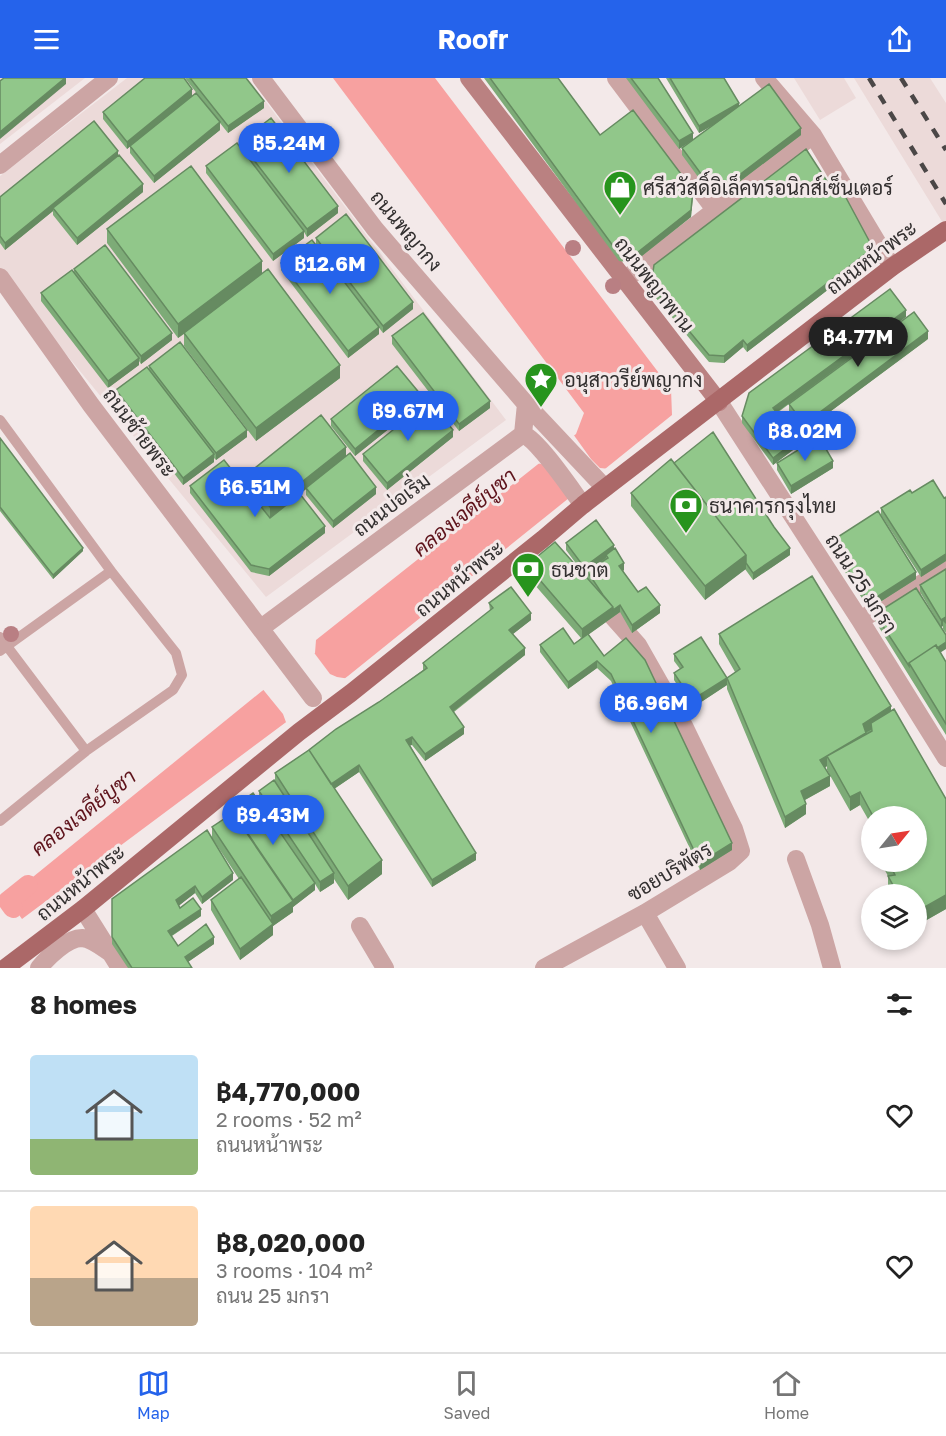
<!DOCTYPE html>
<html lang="en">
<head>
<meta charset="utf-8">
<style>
  :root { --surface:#fff; --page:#f2f2f2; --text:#222; --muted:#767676; --line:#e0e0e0; --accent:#2563eb }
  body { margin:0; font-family:"Golos Text",Sarabun,sans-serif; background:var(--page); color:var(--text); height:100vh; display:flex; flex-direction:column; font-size:22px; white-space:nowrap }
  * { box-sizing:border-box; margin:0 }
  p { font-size:20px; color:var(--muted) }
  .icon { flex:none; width:33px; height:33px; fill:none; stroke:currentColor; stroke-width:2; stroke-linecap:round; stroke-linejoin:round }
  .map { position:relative; height:890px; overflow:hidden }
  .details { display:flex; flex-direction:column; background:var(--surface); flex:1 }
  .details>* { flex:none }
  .needle { width:39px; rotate:60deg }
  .tools { position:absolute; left:861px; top:728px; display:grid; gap:12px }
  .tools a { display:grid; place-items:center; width:66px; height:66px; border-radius:50%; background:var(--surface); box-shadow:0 3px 9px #0003; font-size:30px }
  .price { position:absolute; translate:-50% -51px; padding:0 14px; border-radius:21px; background:var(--accent); color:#fff; font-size:20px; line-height:39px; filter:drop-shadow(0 2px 3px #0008) }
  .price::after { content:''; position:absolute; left:50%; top:36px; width:18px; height:14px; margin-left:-9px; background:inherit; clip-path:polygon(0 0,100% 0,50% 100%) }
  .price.current { background:#222; color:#fff }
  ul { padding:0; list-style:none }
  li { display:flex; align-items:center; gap:18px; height:150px; padding:0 30px }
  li+li { border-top:2px solid var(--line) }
  li span { display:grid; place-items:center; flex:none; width:168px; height:120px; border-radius:6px; color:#555 }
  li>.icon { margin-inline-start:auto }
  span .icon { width:72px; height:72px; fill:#fffc; stroke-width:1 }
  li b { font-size:26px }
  h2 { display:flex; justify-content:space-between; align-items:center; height:72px; padding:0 30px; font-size:26px }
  header { display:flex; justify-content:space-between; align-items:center; height:78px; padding:0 30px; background:var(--accent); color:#fff; font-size:27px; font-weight:700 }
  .tab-bar { display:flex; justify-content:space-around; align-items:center; height:84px; border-top:2px solid var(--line); background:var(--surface); font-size:16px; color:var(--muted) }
  .tab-bar a { display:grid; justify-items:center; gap:3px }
  .tab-bar .current { color:var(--accent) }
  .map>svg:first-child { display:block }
  .built { fill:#ecdad9 }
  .water { fill:#f7a1a0 }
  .pier { fill:#f3e9e9 }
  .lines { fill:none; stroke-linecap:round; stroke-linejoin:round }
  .canal { stroke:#f7a1a0; stroke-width:20 }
  .service { stroke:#cca5a4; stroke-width:10 }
  .minor { stroke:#cca5a4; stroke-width:18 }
  .tertiary { stroke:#cca5a4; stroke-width:18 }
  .secondary { stroke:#ba8181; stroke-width:18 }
  .primary { stroke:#ab6868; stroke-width:18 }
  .rail { stroke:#4b4747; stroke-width:4.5; stroke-dasharray:10 10; stroke-linecap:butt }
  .tree { fill:#b97f83 }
  .wall { fill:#7dab77 }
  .shaded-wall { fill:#668b61 }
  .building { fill:#91c78a; stroke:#668b61; stroke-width:1.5 }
  .labels { text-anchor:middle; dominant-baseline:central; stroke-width:6; stroke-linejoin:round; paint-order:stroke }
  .poi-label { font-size:20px; fill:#322f2f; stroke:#f3e9e9; text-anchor:start }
  .street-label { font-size:20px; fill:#322f2f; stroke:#f3e9e9 }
  .water-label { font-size:21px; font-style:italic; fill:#5e131b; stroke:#f3e9e9 }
</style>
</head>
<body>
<header><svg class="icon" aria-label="menu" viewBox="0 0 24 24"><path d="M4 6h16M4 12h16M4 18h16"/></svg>Roofr<svg class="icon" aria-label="share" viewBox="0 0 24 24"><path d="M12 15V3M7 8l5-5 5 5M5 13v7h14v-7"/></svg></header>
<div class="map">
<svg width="946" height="890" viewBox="0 0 946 890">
  <rect width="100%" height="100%" fill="#f3e9e9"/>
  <path class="built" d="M0,0H85L0,66Z
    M127,0H248L506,342L266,519L0,196V98Z
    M794,0H844L856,20L820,42Z
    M854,0H930L946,25V150Z"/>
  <path class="water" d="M333,0H435L671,311L672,337L348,598L22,841L7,820L262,613L315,575L316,562L576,356L584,335Z"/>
  <path class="pier" d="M573,356L591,381L600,390L610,391L572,421L545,387L537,385Z
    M312,572L330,596L337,599L350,601L287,647L283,636L261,609Z"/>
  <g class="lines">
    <path class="canal" d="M13,830L8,823L28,807"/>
    <path class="service" d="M0,342L111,493L176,575L182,597L173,612L86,673L0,743
      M0,559L86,673
      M0,573L111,493"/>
    <path class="minor" d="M261,0L375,151L526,326L605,410
      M616,0L716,133
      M764,0L813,57L892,189
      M0,87L109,0
      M623,203L813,57
      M719,324L860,542L946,680
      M523,356C539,363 571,411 583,427
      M860,542L946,491
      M261,550L523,356L526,326
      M796,781L820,847L832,890
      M83,831L120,890
      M645,835L677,890
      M360,848L385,890
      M39,890C48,879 67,860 82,860C93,861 104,871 112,876
      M544,890L645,835L729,784L741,773L734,751L684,648L638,567L597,521"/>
    <path class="tertiary" d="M0,199L91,327L313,620"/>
    <path class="secondary" d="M469,0L719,324"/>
    <path class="primary" d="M5,890L83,831L299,654L351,615L543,461L583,427L892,189L946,152"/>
    <path class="rail" d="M869,0L946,126
      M901,0L946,72"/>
  </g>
  <g class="tree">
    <circle cx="573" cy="170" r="8"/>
    <circle cx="613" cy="208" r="8"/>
    <circle cx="11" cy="556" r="8"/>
  </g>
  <path class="wall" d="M185,0H246L264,30L228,55L220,45V52L154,105L130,75V68L127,71L103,41V34L192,18L218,43Z
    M484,0H558L600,57L693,119L691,139L633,185L619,183Z
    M626,0H658L693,55L679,71Z
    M666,0H724L739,28L801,57L726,114L707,111L682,77V70L715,46L699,55Z
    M240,64L338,135L307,159L304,154V160L273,183L206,95V88L240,69Z
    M118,78L143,114L77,167L53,137V133L5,172L0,165V119Z
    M107,151L262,196L340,300L256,363L184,268V256L178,260L107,165Z
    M316,160L413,231L383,255L316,167Z
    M873,177L747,274L743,269L724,285L709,284L651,214V207Z
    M281,185L379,256L348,280L281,192Z
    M74,191L172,262L141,286L139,283V287L108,310L41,223V215L74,194Z
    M906,239L777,335L797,369L773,387L742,345V338Z
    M392,258L490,330L459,353L392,266Z
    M928,261L804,353L789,333V326Z
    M149,288L247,359L216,382L214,380V384L183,407L116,319V312L149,291Z
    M421,325L355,378L331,348V341Z
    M453,359L387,412L363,383V376Z
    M0,360L83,473L53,501L0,433Z
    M346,378L376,416L333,450L306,417V411L287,426L325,455L269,498L251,494L190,415V408H245V398Z
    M674,385L790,477L753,502L745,491L705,522L631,428V415Z
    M777,385L833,390L791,416L777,392Z
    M912,415L944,420L946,419V483L921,499L881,437V430Z
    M830,464L916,501L869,531L830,471Z
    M566,465L614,471L624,492L623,493L638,514L660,535L632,555L620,534L588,557L732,772L700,792L611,603L597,590L568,611L540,574V567L574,566L581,560L527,498V487L583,495L566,472Z
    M946,491V555L943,551V548L941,549L920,514V507Z
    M489,525L531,542L513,556L525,577L454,634L464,656L425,683L412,667H410L476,782L432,809L359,694L334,711L382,796L348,822L334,801V805L320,814L315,806V812L293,829V834L273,848V857L240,882L211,832V822L239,801L212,760V749L231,736V731L259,723V713L275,704V695L379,624L423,592V585L490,533Z
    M875,536L940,575L946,584V657L875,543Z
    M719,556L891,633L946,721V831L916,848V816H886V813L888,812V798L880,783H916V738H872V748L860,727L850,733L827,692V688L825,690L830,708L805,722L806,736L785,750L727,611V607L692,630L674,602V595L680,591L674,583V576L727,600L735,594L719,566Z
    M233,802L202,826L195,815L178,828L180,830L201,838L172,858L178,868L214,866L188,884L192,890H128L112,866V821Z"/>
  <path class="shaded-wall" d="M65,0H66V6L0,61V54Z
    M192,11V18L127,71V64Z
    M264,23V30L228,55V48Z
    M739,25V32L699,55V48Z
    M220,44V52L154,105V98Z
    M801,50V57L726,114V107Z
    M693,55V62L679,71V63Z
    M118,73V80L53,130V133L5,172V165Z
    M143,106V114L77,167V160Z
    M693,112L691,139L633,185V178Z
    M338,128V135L307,159V151Z
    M304,153V160L273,183V176Z
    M873,170V177L747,274V267Z
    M262,183V197L178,260V246Z
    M413,224V231L383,255V248Z
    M906,232V239L773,337V330Z
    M379,249V256L348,280V273Z
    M928,253V261L804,353V346Z
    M172,255V262L141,286V278Z
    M743,262V269L724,285V278Z
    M139,280V287L108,310V303Z
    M340,287V300L256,363V350Z
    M421,317V325L355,378V371Z
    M490,323V330L459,353V346Z
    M247,352V359L216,382V375Z
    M453,352V359L387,412V405Z
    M797,362V369L773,387V380Z
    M346,369V379L270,440V429Z
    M214,376V384L183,407V400Z
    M833,383V390L791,416V408Z
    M376,409V416L333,450V443Z
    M325,448V455L269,498V491Z
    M614,467V474L606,477V480L584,496V489Z
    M83,470V473L53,501V497Z
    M790,470V477L753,502V495Z
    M946,476V483L921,499V492Z
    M746,477V491L705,522V508Z
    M624,485V492L619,496V488Z
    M916,494V501L869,531V524Z
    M620,527V534L582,561V551L613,529Z
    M660,527V535L632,555V547Z
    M531,535V542L509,559V552Z
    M946,539V546L943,543V548L941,549V542Z
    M946,564V571L913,592L910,587Z
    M525,570V577L450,636V629Z
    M597,583V590L568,611V604Z
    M727,600V607L692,630V622Z
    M891,628V638L871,645V652L863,656V646Z
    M464,649V656L425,683V676Z
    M866,655V666L827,678V688L820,693V682Z
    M412,659V667L406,669V662Z
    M359,687V694L328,715V708Z
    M830,698V708L801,724V713Z
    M860,714V727L850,733V719Z
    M806,726V736L785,750V739Z
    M732,765V772L700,792V785Z
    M476,775V782L432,809V802Z
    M382,782V796L348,822V808Z
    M233,795V802L202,826V819Z
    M334,795V805L320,814V804Z
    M315,805V812L293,829V822Z
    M195,808V815L176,830V822Z
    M946,817V831L916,848V834Z
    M293,823V834L273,848V857L240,882V871L271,847V838Z
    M201,831V838L168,860V853Z
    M214,859V866L185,886V879Z"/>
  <path class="building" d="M4,0H65L0,54V3Z
    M145,0H184L192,11L127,64L103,34Z
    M190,0H246L264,23L228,48Z
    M490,0H558L600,57L633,32L693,112L691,132L633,178L619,176Z
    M631,0H658L693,55L679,63Z
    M670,0H724L739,25L699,48Z
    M769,6L801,50L726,107L707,104L682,70Z
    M196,15L220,44L154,98L130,68Z
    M271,40L338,128L307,151L240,64Z
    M94,43L118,73L5,165L0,158V119Z
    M237,65L304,153L273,176L206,88Z
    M806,71L830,108L837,103L873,170L747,267L743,262L724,278L709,277L651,207L654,187Z
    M119,77L143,106L77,160L53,130Z
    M191,88L262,183L178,246L107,151Z
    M346,136L413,224L383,248L316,160Z
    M312,162L379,249L348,273L281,185Z
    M105,167L172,255L141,278L74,191Z
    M268,191L340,287L256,350L184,255Z
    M72,192L139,280L108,303L41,215Z
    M890,211L906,232L773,330L797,362L773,380L742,338L749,315Z
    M914,234L928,253L804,346L789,326Z
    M423,235L490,323L459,346L392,258Z
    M180,264L247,352L216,375L149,288Z
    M397,288L421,317L355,371L331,341Z
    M147,289L214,376L183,400L116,312Z
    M429,323L453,352L387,405L363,376Z
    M321,337L346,369L270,429L245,398Z
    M713,354L774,449L790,470L753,495L746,485V477L674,385Z
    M819,359L833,383L791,408L777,385Z
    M0,360L83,470L53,497L0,429Z
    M350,375L376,409L333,443L306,410Z
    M671,381L746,477L705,508L631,415Z
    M224,382L270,440L300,416L325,448L269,491L251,487L190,408Z
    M933,402L944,420L946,419V476L921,492L881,430L910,412L912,415Z
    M878,433L916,494L869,524L830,464Z
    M596,442L614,467L584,489L566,465Z
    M555,464L613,529L582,551L527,487Z
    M615,470L624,485L619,488L638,514L646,509L660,527L632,547L620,527L613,532V529L603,517L587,493L608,480L606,477Z
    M946,491V539L941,542L920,507Z
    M812,498L891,628L863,646L866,655L820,682L830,698L801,713L806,726L785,739L727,600L740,591L719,556Z
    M511,509L531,535L509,552L525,570L450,629L464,649L425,676L412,659L406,662L476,775L432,802L359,687L331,706L309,672L336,651L379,624L427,590L423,585L493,530L489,525Z
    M916,510L946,557V564L937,570L936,567L909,585V588L875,536Z
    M563,550L574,566L588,556L604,578L626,560L645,582L732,765L700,785L611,596L597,583L568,604L540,567Z
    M701,559L727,600L692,622L674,595L683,589L674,576Z
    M936,567L946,584V646L909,585Z
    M894,631L946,721V817L916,834V816H888L886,813L894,809L888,798L895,797L888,783H916V738H873L860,714L850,719L827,678L872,653L871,645Z
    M309,672L382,782L348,808L275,695Z
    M274,702L334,795L320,804L259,713Z
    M253,715L315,805L293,822L231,731Z
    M233,735L293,823L271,838L212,749Z
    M207,752L233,795L202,819L195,808L176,822L180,830L193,820L201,831L168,853L178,868L206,846L214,859L185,879L192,890H132L112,859V821Z
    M241,799L273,846L240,871L211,822Z"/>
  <defs>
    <symbol id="shop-pin" viewBox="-11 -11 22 30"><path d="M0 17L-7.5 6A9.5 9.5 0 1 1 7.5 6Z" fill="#27941d" stroke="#f3e9e9"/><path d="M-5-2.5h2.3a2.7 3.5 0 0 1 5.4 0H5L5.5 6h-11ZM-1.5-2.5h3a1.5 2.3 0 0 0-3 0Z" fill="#fff"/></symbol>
    <symbol id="sight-pin" viewBox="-11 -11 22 30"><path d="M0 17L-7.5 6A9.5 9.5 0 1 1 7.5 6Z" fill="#27941d" stroke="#f3e9e9"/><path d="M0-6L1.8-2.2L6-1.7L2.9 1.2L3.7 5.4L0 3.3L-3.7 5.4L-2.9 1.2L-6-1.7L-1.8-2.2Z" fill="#fff"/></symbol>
    <symbol id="bank-pin" viewBox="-11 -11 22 30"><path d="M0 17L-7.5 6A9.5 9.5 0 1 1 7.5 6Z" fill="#27941d" stroke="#f3e9e9"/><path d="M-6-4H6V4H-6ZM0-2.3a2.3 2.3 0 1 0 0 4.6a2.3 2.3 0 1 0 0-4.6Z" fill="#fff"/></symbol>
  </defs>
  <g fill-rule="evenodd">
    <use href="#shop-pin" x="601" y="90" width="38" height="52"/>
    <use href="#sight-pin" x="522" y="282" width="38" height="52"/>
    <use href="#bank-pin" x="667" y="408" width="38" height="52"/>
    <use href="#bank-pin" x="509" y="472" width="38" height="52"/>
  </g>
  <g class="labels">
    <g class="poi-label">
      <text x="643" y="109">ศรีสวัสดิ์อิเล็คทรอนิกส์เซ็นเตอร์</text>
      <text x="564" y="301">อนุสาวรีย์พญากง</text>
      <text x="709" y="427">ธนาคารกรุงไทย</text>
      <text x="551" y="491">ธนชาต</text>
    </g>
    <g class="street-label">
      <text transform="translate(407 152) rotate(50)">ถนนพญากง</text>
      <text transform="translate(871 179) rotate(-37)">ถนนหน้าพระ</text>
      <text transform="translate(655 206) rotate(52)">ถนนพญาพาน</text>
      <text transform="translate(140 354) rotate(53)">ถนนซ้ายพระ</text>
      <text transform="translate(391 426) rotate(-37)">ถนนบ่อเริ่ม</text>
      <text transform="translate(459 500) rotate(-39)">ถนนหน้าพระ</text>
      <text transform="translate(862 505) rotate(57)">ถนน 25 มกรา</text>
      <text transform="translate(669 793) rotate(-31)">ซอยบริพัตร</text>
      <text transform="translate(80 804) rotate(-39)">ถนนหน้าพระ</text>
    </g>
    <g class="water-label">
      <text transform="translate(464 434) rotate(-39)">คลองเจดีย์บูชา</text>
      <text transform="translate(83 734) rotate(-38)">คลองเจดีย์บูชา</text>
    </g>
  </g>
</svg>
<div class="tools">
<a><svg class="needle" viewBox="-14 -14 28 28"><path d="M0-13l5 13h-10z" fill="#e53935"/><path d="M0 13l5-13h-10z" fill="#767676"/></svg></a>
<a><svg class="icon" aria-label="layers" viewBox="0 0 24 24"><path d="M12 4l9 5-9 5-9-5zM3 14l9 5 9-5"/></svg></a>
</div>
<b class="price" style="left:289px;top:96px">฿5.24M</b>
<b class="price" style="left:330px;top:217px">฿12.6M</b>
<b class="price current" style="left:858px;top:290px">฿4.77M</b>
<b class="price" style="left:408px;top:364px">฿9.67M</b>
<b class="price" style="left:805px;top:384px">฿8.02M</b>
<b class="price" style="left:255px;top:440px">฿6.51M</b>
<b class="price" style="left:651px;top:656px">฿6.96M</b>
<b class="price" style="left:273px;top:768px">฿9.43M</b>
</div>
<section class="details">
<h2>8 homes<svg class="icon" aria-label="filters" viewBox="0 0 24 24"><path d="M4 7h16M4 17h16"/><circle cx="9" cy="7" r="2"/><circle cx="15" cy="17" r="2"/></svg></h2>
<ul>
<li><span style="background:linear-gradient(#bfe0f5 70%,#8fb573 0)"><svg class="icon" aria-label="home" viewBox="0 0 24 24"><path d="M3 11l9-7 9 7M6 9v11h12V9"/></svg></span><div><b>฿4,770,000</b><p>2 rooms · 52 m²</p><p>ถนนหน้าพระ</p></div><svg class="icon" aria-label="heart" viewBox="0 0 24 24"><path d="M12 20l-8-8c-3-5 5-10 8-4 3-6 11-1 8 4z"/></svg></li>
<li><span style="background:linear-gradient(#ffd9b3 60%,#b9a48a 0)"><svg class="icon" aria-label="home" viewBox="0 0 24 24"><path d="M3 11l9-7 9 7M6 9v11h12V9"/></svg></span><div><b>฿8,020,000</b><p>3 rooms · 104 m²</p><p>ถนน 25 มกรา</p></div><svg class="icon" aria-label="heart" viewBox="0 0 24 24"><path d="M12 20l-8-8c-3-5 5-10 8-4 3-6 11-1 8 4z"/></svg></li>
</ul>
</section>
<nav class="tab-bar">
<a class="current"><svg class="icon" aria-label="map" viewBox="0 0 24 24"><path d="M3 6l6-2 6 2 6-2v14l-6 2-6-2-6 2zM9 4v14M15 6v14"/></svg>Map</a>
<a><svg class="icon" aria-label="saved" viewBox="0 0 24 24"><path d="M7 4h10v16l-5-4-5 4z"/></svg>Saved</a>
<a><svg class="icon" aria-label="home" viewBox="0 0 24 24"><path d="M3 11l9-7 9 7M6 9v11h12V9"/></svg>Home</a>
</nav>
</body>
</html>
